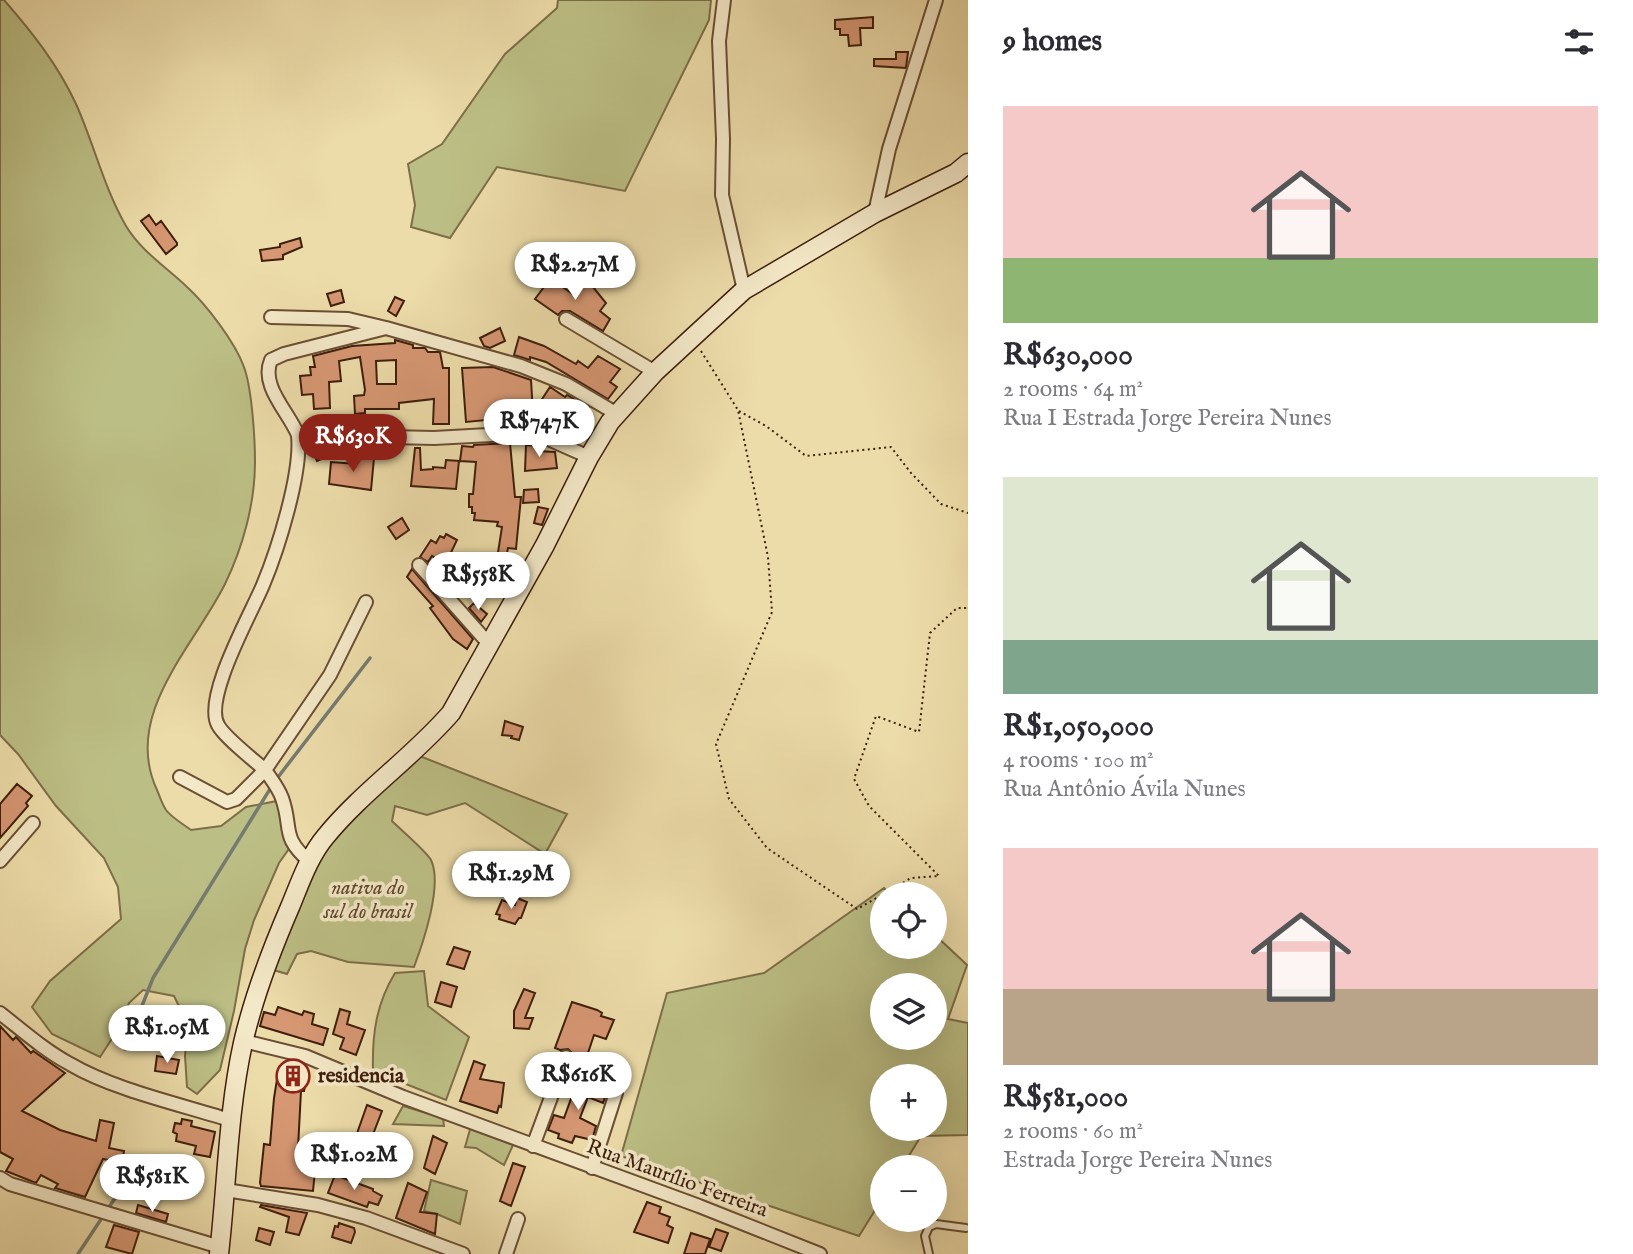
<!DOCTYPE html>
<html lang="en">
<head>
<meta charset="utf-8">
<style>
  :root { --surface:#fff; --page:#f2f2f3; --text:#2b2b33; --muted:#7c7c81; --accent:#8f2418 }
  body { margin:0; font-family:"IM FELL English",serif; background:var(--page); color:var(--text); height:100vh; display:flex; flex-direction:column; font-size:26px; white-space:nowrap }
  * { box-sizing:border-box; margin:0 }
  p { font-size:23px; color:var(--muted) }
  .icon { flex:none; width:38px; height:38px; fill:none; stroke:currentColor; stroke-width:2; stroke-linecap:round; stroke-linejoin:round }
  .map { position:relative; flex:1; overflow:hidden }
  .sheet { display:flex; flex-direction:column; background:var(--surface); width:665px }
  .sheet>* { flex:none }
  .tools { position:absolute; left:870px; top:882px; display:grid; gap:14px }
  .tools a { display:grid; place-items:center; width:77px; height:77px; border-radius:50%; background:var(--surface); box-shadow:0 7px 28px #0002; font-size:35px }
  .price { position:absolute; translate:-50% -60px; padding:0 16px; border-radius:24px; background:#fff; color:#222; font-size:23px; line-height:46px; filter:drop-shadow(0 2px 4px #0008) }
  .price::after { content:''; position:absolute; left:50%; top:42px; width:21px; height:16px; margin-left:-10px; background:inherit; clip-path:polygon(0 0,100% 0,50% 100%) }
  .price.selected { background:var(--accent); color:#fff }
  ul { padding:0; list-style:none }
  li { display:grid; align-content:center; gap:14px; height:371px; padding:0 35px }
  li span { display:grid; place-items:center; height:217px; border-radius:0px; color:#555 }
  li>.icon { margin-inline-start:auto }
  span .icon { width:126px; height:126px; fill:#fffc; stroke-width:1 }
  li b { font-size:30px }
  h2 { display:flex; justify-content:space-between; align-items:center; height:84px; padding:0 35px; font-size:30px }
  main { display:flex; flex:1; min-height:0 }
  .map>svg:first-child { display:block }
  .green { fill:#bcbf85; stroke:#7d6e49; stroke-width:2; fill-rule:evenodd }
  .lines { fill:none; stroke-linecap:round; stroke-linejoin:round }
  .stream { stroke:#757c6f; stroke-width:3.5 }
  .building { fill:#d69773; stroke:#3e1e0d; stroke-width:2; fill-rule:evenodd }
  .lane-casing { stroke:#6a4e34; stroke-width:10 }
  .street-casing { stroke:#6a4e34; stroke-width:16 }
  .secondary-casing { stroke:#3e1e0d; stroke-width:21 }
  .path { stroke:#3e1e0d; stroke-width:2; stroke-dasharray:2 3.5; stroke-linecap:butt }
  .lane { stroke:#f3e8c7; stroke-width:6 }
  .street { stroke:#f3e8c7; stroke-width:12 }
  .secondary { stroke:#f3e8c7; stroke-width:18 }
  .labels { text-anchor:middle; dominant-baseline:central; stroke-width:7; stroke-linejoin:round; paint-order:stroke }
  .park-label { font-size:21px; font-style:italic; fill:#5e462b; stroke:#f3e8c7 }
  .poi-label { font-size:21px; font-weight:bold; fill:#3e1e0d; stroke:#f3e8c7; text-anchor:start }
  .street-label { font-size:21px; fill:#3e1e0d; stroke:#f3e8c7 }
</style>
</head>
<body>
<main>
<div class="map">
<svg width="968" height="1254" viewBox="0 0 968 1254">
  <rect width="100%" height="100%" fill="#ecdca9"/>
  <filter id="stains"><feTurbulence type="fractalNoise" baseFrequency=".00286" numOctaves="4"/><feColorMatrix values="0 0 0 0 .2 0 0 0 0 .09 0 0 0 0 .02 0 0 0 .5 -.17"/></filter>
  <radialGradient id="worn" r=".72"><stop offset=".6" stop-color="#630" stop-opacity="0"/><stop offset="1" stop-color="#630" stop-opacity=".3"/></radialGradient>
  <path class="green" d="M0,0H4C32,32 58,65 76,104C94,144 104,188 126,226C141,251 166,267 186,286C206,304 235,342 244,367C252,389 255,439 255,462C255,503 243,547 225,584C193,648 122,715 157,790C160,797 162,804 166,810C171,817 183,824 191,830L221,826L246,807L277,801L293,843L279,863L254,920L245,949L234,1011L220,1070L197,1094L187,1087L185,1056L188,1025L174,996L143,990L129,1003L117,1031L100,1057L52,1034L32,1007L50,981L121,919L118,887L104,858L56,806L18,754L0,735Z
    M558,0H711L709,20L625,191L497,167L450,238L411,227L415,205L408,164L442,144L505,54L557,8Z
    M417,755L567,814L545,854L465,803L427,815L395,806L392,821C401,830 426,851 431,860C443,885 423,943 414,967L348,962L311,951L297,954L287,974L270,969L322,850L347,815Z
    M884,888L890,894H882V947H934L935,935L967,965L948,1019L968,1023V1135L921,1136L902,1167H882V1199L859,1236L621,1156L667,993L764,973ZM882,985H934V1038H882ZM934,1076V1129H882V1076Z
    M424,971L428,1006L469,1037L446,1100L373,1071C372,1035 376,1004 395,973Z
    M403,1106L443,1118L444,1126L393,1124Z
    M471,1126L513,1145L504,1165L476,1148L465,1147Z
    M431,1180L467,1191L460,1224L437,1214L424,1211Z"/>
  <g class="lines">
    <path class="stream" d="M125,1049L153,978L275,781L370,658
      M78,1254L127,1180"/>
  </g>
  <path class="building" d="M873,17V28H860L861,45L849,46L848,35H840V29H835V20Z
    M896,52H908L906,68L874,66V59H896Z
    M149,215L156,225L161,221L177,243V245L166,254L141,221Z
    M300,238L302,247L283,255V259L262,261L260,250L280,247V244Z
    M553,275L563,281L560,285L574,295L589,282L606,303L600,311L610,319L603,331L570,311H562L558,315L535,299Z
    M341,290L344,302L331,306L327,294Z
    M395,297L404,301L396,316L388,311Z
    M500,328L505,341L490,348L484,346L480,338Z
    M519,337L544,346L576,364L578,361L588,368L598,356L620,369L610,382L617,387L608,399L546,362L530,357V360L514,355Z
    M395,340L413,345V348H425L428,352H440L443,368H449V424H433L434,399L399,403V409H365V413L355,414L354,396L364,395L365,390L360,357L339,361L341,381L329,382L330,408L314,409L313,394L302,395L300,376L311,375L310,367H315L313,356L352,346L395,343ZM396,360V384H377L376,361Z
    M493,367L531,380L533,413L550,387L565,397L567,395L589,408L572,431L547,415L540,422L534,418L517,419V417L466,422L462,368Z
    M510,443L515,497H521L516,549L508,548L501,581L509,586L504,595L489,586L482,599L474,591L479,581L474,578L478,569L485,573L490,557L497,559L502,527L497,526L498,522L474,520L475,513H472V507H469V494H473L476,462L460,461L462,446L473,447L474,445Z
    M332,444L343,450L317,461L310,445Z
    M526,445L537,446V451L555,452L557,468L525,471Z
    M415,448H420L421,470L433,469V467L445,468L446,460L459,461L456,489L411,486Z
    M358,456L374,458L371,490L329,484L331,462L357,464Z
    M538,489L539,502L523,503L524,490Z
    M538,507L548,509L542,525L534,523Z
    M402,518L409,530L396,539L388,527Z
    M446,534L457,540L445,565L432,556L428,562L420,557L431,540L436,543L440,536L444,538Z
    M412,569L473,639L467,649L453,639L430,608L433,606L407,577Z
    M474,603L487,614L481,622L469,608Z
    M505,721L523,727L519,740L511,738L512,736L502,735Z
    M17,784L32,796L26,803L28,806L0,838V804Z
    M517,898L527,902L521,918H519L515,924L499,919L500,915L496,914L502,900L515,905Z
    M454,947L470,952L464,969L447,964Z
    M441,982L457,987L451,1007L435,1002Z
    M524,989L535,993L525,1018H533L529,1029L514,1028V1011Z
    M572,1002L597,1010L602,1013L601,1016L614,1020L606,1039L594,1035L586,1059L574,1055L568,1049L560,1050L555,1048Z
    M278,1007L302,1015L304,1011L314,1014L312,1024L328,1029L323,1045L260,1026L264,1012L275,1015Z
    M340,1009L350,1012L347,1024L365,1030L356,1055L340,1049L344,1038L333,1034Z
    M153,1017L171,1020L167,1043L149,1041Z
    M0,1026L13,1040L16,1037L31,1053L33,1051L65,1073L22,1111L60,1130L96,1141L100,1120L114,1123L109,1148L124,1151L122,1163L103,1159L85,1197L55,1188L58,1184L41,1175L36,1183L6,1171L13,1159L0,1152Z
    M157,1056L179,1060L176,1074L155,1071Z
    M474,1061L485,1065L480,1079L504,1083L501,1107L499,1106L497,1113L460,1101Z
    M279,1067L308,1072L304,1091H301L298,1148L317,1150L313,1191L261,1186L260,1183L264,1144L270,1145L274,1098Z
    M580,1074L592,1078L591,1083L608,1089L603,1103L588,1097L580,1118L596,1126L592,1140L575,1136L572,1143L558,1138L559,1134L548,1130L554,1115L564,1118Z
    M367,1105L382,1111L372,1137L382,1147L355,1139Z
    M182,1119L192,1121L191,1126L215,1132L210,1157L194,1154L196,1146L176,1141L177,1134L173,1132L175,1123L181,1124Z
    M433,1136L447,1143L435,1174L424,1168Z
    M513,1163L525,1167L511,1206L500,1201Z
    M335,1175L373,1189V1191L382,1196L378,1205L369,1202L367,1207L328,1193Z
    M408,1183L427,1192L420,1212L437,1214L435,1234L396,1218Z
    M647,1202L661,1207L659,1213L670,1217L667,1225L673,1228L668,1243L634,1232Z
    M138,1205L168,1214L166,1222L136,1213Z
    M261,1205L307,1213L299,1235L286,1232L289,1217L260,1207Z
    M339,1223L354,1228L355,1232L351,1243L332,1237L335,1226L338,1227Z
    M114,1225L139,1232L132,1254L106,1247Z
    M259,1228L274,1232L270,1245L256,1240Z
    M716,1229L728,1233L721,1251L709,1247Z
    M691,1233L710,1239L705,1254H684Z"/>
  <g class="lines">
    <defs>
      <path id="lane" d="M929,1254L925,1236L929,1227L936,1224L966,1228"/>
      <path id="street" d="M724,0L719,41L723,139L722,195L744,290
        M875,213L889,149L936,0
        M271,317L348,319L386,328L521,366L566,384L617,414
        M566,319L655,372
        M386,328L284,354L271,360C260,386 288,411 298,435L434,438L526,433L546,438L589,457
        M419,565L489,644
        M180,777L227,802L236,799L265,770C254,760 224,737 218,725C203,698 251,614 263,585C278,549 302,473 298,435
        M0,861L33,823
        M310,862C280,836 293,829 282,798C278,787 271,779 265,770L330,675L366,602
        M0,1013C23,1031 44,1050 70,1064C114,1090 183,1105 233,1121
        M244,1041L305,1056L403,1097L699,1206L820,1254
        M533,1146L566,1057
        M592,1168L616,1093
        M0,1178L10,1184L220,1247
        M226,1190L318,1205L366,1218L463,1254
        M506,1254L518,1219"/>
      <path id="secondary" d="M219,1254C227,1184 228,1111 243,1043C254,995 271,951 290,907C300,883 309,856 326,836C363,791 413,757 451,713L545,545L589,457L610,422L655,372L744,290L875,213L956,173L968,163"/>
    </defs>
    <use href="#lane" class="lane-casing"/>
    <use href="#street" class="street-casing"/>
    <use href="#secondary" class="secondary-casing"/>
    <path class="path" d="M701,351L738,410L768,557L772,612L716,744L729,799L767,848L857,909L882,895
      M739,411L766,426L806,456L891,447L911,473L941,504L968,513
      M884,894L911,878L939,876L869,806L854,779L876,716L919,732L930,633L957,608H968"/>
    <use href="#lane" class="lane"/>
    <use href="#street" class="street"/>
    <use href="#secondary" class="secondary"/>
  </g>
  <defs>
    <symbol id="building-ring" viewBox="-11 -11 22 22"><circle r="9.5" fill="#f3e8c7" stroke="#8f2418" stroke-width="1.5"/><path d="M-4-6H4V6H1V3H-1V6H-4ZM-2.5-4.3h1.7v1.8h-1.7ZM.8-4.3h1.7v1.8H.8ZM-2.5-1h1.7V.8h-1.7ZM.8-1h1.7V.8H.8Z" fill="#8f2418"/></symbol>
  </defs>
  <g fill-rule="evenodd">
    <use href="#building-ring" x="274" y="1057" width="38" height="38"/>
  </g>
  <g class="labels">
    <g class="park-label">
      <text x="368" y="888">nativa do<tspan x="368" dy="24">sul do brasil</tspan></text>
    </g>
    <g class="poi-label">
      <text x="318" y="1076">residencia</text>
    </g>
    <g class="street-label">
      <text transform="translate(677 1179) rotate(20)">Rua Maurílio Ferreira</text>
    </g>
  </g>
  <rect width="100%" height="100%" filter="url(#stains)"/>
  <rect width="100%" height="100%" fill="url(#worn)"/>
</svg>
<div class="tools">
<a><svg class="icon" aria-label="locate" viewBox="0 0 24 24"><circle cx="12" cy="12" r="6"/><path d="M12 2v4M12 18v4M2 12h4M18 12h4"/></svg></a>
<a><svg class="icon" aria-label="layers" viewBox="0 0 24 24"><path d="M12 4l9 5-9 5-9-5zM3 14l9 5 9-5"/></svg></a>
<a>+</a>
<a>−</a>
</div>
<b class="price" style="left:575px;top:302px">R$2.27M</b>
<b class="price" style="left:539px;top:459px">R$747K</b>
<b class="price selected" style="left:353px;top:474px">R$630K</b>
<b class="price" style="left:478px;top:612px">R$558K</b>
<b class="price" style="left:511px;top:911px">R$1.29M</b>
<b class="price" style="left:167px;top:1065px">R$1.05M</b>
<b class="price" style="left:578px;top:1112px">R$616K</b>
<b class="price" style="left:354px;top:1192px">R$1.02M</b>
<b class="price" style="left:152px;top:1214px">R$581K</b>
</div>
<section class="sheet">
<h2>9 homes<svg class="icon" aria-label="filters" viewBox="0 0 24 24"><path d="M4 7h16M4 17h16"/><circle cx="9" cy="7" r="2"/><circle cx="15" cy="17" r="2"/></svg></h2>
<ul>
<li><span style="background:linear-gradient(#f6c9c9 70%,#8fb573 0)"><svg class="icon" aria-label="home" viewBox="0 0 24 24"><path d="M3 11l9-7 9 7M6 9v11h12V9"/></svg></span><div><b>R$630,000</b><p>2 rooms · 64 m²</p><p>Rua I Estrada Jorge Pereira Nunes</p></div></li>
<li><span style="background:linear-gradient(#dfe7d0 75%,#7fa58c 0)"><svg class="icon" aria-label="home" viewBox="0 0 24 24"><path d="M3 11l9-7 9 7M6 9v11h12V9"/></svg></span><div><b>R$1,050,000</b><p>4 rooms · 100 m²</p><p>Rua Antônio Ávila Nunes</p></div></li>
<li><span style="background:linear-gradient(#f6c9c9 65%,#b9a48a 0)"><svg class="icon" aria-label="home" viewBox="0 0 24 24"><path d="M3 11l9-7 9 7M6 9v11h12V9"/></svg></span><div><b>R$581,000</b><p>2 rooms · 60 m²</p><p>Estrada Jorge Pereira Nunes</p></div></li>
</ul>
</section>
</main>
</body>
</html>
